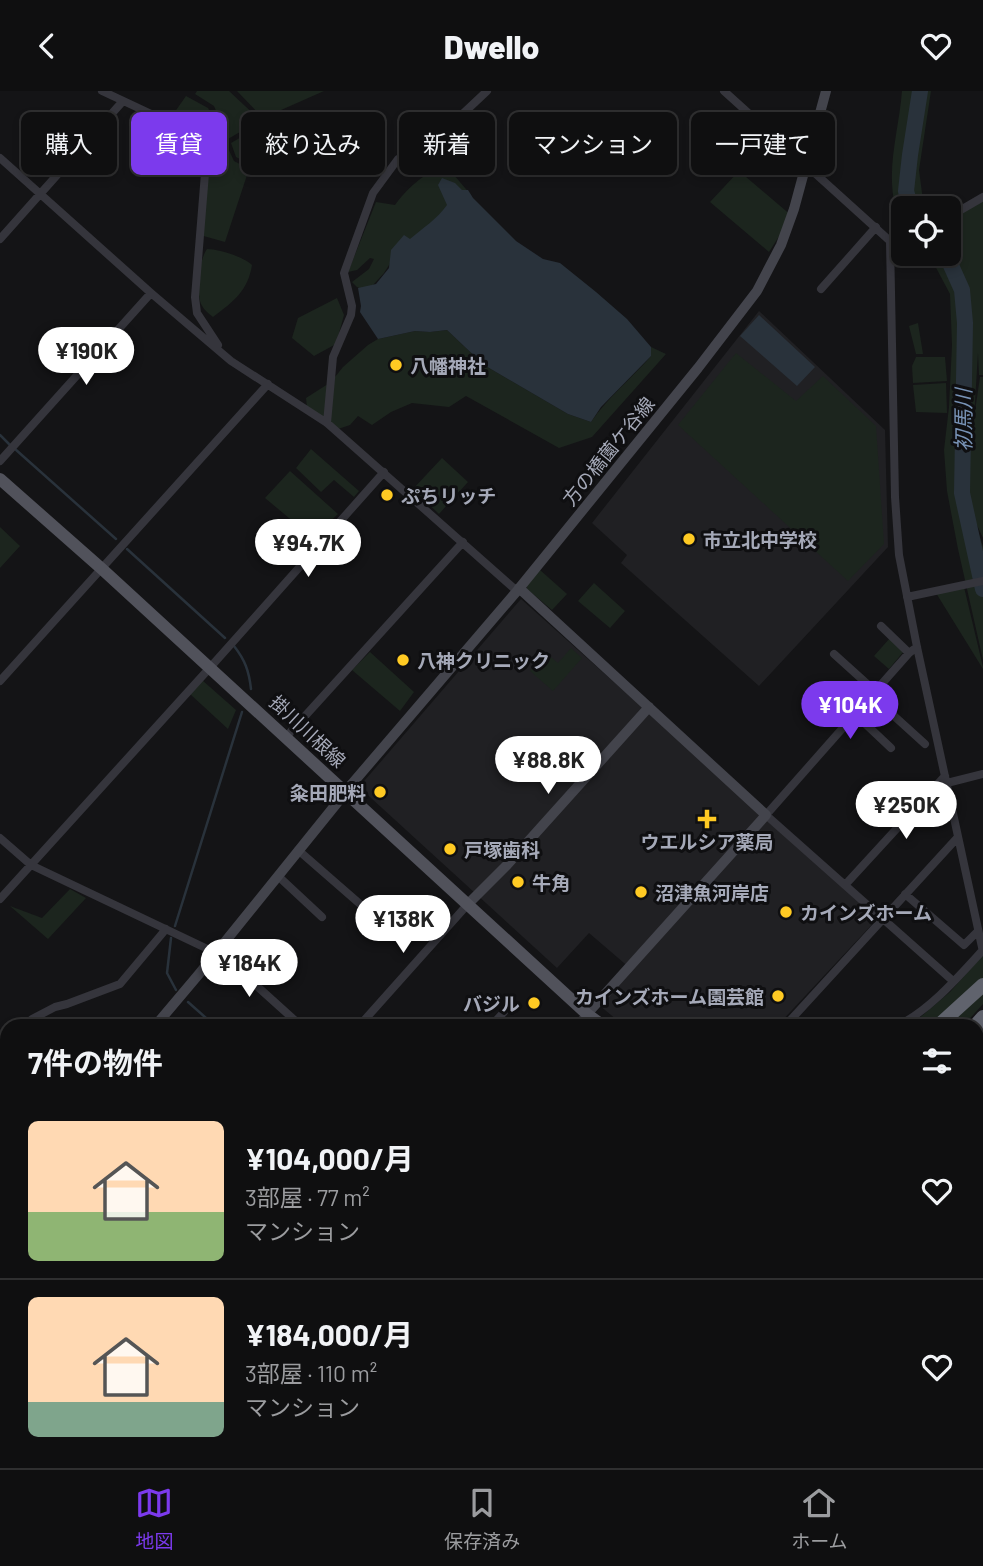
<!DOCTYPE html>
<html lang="ja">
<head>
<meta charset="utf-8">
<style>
  :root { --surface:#0f0f10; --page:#181819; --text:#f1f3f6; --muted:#9b9c9f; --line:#2f2f30; --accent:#7c3aed }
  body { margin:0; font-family:Barlow,"Noto Sans JP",sans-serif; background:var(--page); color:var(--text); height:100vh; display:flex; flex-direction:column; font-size:26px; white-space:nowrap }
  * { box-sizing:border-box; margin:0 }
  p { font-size:23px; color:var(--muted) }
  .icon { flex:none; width:38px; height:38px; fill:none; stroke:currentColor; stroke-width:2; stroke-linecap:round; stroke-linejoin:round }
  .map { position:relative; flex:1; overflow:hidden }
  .drawer { position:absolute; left:0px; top:928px; width:984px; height:450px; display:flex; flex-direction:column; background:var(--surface); border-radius:21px 21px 0 0; box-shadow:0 4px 10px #0003,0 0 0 2px var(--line) }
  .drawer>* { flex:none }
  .guide { position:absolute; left:21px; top:21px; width:942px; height:63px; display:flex; gap:14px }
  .tools { position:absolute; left:891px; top:105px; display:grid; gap:14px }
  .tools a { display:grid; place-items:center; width:70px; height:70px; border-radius:10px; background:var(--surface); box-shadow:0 4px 10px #0003,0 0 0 2px var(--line); font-size:35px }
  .price { position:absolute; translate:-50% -60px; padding:0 16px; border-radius:24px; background:#fff; color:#222; font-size:23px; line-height:46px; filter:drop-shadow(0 2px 4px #0008) }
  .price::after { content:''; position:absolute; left:50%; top:42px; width:21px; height:16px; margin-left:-10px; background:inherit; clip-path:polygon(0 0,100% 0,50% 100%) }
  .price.selected { background:var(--accent); color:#fff }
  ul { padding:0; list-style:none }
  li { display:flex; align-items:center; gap:21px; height:175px; padding:0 28px }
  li+li { border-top:2px solid var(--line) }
  li span { display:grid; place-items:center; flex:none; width:196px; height:140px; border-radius:10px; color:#555 }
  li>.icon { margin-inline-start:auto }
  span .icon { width:84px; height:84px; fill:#fffc; stroke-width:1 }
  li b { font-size:30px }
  h2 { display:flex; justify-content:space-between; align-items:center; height:84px; padding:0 28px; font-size:30px }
  .pill { padding:0 24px; border-radius:10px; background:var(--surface); box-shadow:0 4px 10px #0003,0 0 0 2px var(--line); font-size:24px; line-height:63px }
  .pill.selected { background:var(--accent); color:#fff }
  header { display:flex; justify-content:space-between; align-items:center; height:91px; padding:0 28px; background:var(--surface); font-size:32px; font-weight:800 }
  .dock { display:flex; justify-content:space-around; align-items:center; height:98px; border-top:2px solid var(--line); background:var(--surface); font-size:19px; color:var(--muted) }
  .dock a { display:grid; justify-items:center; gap:4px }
  .dock .selected { color:var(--accent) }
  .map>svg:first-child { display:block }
  .built { fill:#202023 }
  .green { fill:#1c251e }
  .water { fill:#29323b }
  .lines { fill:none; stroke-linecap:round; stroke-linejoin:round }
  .stream { stroke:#29323b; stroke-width:2.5 }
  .river { stroke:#29323b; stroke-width:16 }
  .street { stroke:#35353c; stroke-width:8 }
  .secondary { stroke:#43444c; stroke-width:10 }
  .primary { stroke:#51525b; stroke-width:12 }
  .highway { stroke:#60636d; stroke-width:14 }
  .poi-dot { fill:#ffca23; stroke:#0f0f11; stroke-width:2.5 }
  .labels { text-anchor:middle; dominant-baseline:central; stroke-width:6; stroke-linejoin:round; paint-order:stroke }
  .poi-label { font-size:19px; font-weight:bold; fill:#a5a9b8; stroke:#0f0f11; text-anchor:start }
  .street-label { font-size:19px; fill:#a5a9b8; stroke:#0f0f11 }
  .water-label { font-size:21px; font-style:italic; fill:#7893b6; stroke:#0f0f11 }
</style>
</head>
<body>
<header><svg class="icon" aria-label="back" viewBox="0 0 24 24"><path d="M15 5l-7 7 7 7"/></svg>Dwello<svg class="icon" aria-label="heart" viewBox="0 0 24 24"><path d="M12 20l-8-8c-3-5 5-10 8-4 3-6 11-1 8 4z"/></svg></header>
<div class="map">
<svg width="983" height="1377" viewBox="0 0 983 1377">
  <rect width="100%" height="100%" fill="#141416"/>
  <path class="built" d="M759,220L885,339L888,456L759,595L621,472L627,464L592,432Z
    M521,508L878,827L778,934H623L599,914L631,878L589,842L557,877L359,696Z"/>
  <path class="green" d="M197,0H229L260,29L228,48L214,15L195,3Z
    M237,0H324L263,27Z
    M902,0H931L919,79L924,117H903V135C898,129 897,123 895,115C886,76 899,39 902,0Z
    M186,5L208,17L225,51L204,63L203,51L170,32L172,25Z
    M269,30L281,41L261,59L271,80L255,76L236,66L231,52Z
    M226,53L234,70L249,78L225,151L200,144L205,66Z
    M443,77L454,84L471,104L394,166L384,182L373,194L362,198L357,196L352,191L369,178L374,168L370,167L357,179L348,181L376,111L395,114C406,99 424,81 443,77Z
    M739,80L792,125L769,161L710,111Z
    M983,106V284H979L978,262L974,327L980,286H983V447L975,430L983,456V569L958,458L947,400L944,359L949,316L952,254L950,203L933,171L927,163H948L949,127Z
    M207,158C219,158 244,166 252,174C248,200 233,211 213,226C208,222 204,219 201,213C196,201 199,169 207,158Z
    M337,207L344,224L336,253L314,265L292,247L298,227Z
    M918,232L923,263H916L909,235Z
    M447,239L484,274L568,323L591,331C608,306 631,288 651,265V256L666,263L592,346L559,357L466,305L449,316L412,312L391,321L372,334L358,325L350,334L335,339L307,316L306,307L331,291L343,276L368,254L378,248L415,240L430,241Z
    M736,262L796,310L823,285L876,335L884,453L848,490L678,334Z
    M916,266H945L947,290L913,292L912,275Z
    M946,292L947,322L916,321L913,294Z
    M311,358L359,400L354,406L334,389L321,401L296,377Z
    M442,367L468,391L439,423L413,398Z
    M290,380L338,423L313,447L265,407Z
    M0,436L20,455L0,477Z
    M540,479L567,503L552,519L527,498V494Z
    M594,492L625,520L610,537L578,510Z
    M964,496L983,576V578L936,502Z
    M890,547L904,560L889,578L874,565Z
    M571,557L582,567L553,600L530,580L546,562L558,572Z
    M370,561L414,601L400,620L352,579Z
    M202,589L236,619L228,638L190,603Z
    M70,798L86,807L48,848L10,815L42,827Z
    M983,864V887L934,934H911L950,901Z
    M983,899V913L964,934H943Z
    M983,946V987L980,985L976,993L977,955Z
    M0,953C11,961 7,975 7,988L0,983Z
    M0,1025L7,1028V1074L0,1071Z
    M977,1039L983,1060V1127L977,1139V1121L978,1119Z
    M7,1309V1370H214L239,1377H0V1313Z
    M497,1370H626L592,1377H514Z
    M743,1370H775L789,1377H761Z"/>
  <path class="water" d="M442,87L455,92L462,99H468L473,107L516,150L543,168L560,172L596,201L627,228L651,256V265L601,316L591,331L568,323L484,274L447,239L430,241L415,240L378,248L360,221L361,215L358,197L376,193L389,177L391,159L404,144L410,148C423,137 437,128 447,114L438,94Z
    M759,224L815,276L797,295L740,245Z
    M779,1370H815L824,1377H793Z"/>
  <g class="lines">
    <path class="stream" d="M0,344L10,354
      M15,358L116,448
      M127,458L225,547
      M234,555C245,569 249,580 251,598
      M175,835L242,621
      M171,847L167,882L176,899
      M188,911L214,934"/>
    <path class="river" d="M911,117L906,100L910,64L920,0
      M942,163L949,170L962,199L965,232L962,402L983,498"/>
    <path class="street" d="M102,0L179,36L202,57L206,70L195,206L197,222L218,254
      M724,0L890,150L895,406L899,464L917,556L983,861
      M450,35L481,62
      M0,67L151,202L231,270L327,332L517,500
      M948,122L959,120L983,106
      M0,148L123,10
      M890,150L903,140
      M821,198L876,136
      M327,332L333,266L351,224L352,215L344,182L373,102L398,68L408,63L421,62L487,0
      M0,370L151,202
      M907,506L983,490
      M881,535L909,562
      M917,556L909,562L766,724L953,890
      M834,563L875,600
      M0,590L268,293
      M872,605L925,653
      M855,623L891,657
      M286,646L463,451
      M947,692L983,683
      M0,747L31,774L216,862
      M298,759L360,813
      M278,785L322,826
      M845,794L945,685
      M905,803L964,854L978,840
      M0,808L215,571L384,381
      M218,860L300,934
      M32,928L55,916L67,913L120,893L166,838
      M360,934L468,813
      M492,934L504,921
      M577,934L587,923
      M786,934L958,746
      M899,934C931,918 959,885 983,859
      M0,1020L7,1023
      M0,1076L7,1080
      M983,1233L979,1250L983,1254
      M0,1309L7,1308
      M403,1370L404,1377
      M446,1370L465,1377
      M494,1370L512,1377
      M715,1370L732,1376
      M841,1370L850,1377
      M929,1370L937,1377
      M613,1377L650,1370"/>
    <path class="secondary" d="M519,497L766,724L587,923
      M468,813L507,774L649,616
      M156,934L199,883L337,712L345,701L517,500L698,277L757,200L781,154L794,118L826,0
      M2,1140L7,1130
      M287,1370L294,1377"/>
    <path class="primary" d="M0,388L102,478L587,923L602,934
      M976,1263L983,1269
      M976,1286L983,1291"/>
    <path class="highway" d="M939,934L983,894
      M976,934L983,926
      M976,947L983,939
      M730,1377L732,1370"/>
  </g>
  <g class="poi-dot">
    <circle cx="396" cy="274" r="7"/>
    <circle cx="387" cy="404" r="7"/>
    <circle cx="689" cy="448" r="7"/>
    <circle cx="403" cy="569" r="7"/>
    <circle cx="380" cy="701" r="7"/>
    <path d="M703.5 717.5h7v7h7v7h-7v7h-7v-7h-7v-7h7z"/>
    <circle cx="450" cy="758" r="7"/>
    <circle cx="518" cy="791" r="7"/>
    <circle cx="641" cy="801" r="7"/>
    <circle cx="786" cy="821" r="7"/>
    <circle cx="778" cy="905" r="7"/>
    <circle cx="534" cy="912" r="7"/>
  </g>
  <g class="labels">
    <g class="poi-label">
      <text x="410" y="274">八幡神社</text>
      <text x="401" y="404">ぷちリッチ</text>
      <text x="703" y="448">市立北中学校</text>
      <text x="417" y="569">八神クリニック</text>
      <text x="366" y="701" text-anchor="end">粂田肥料</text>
      <text x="707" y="750" text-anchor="middle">ウエルシア薬局</text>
      <text x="464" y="758">戸塚歯科</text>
      <text x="532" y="791">牛角</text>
      <text x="655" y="801">沼津魚河岸店</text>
      <text x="800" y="821">カインズホーム</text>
      <text x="764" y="905" text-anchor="end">カインズホーム園芸館</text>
      <text x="520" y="912" text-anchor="end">バジル</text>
    </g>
    <g class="street-label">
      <text transform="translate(608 360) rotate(-51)">方の橋薗ケ谷線</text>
      <text transform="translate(308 640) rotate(43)">掛川川根線</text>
    </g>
    <g class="water-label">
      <text transform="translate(962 329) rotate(-90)">初馬川</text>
    </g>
  </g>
</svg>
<div class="tools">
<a><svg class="icon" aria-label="locate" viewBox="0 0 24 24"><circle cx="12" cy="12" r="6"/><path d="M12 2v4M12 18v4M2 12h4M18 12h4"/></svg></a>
</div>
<b class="price" style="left:86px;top:296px">¥190K</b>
<b class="price" style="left:308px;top:488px">¥94.7K</b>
<b class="price selected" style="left:850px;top:650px">¥104K</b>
<b class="price" style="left:548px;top:705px">¥88.8K</b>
<b class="price" style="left:906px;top:750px">¥250K</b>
<b class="price" style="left:403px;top:864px">¥138K</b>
<b class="price" style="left:249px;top:908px">¥184K</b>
<div class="guide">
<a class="pill">購入</a>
<a class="pill selected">賃貸</a>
<a class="pill">絞り込み</a>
<a class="pill">新着</a>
<a class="pill">マンション</a>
<a class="pill">一戸建て</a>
</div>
<section class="drawer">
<h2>7件の物件<svg class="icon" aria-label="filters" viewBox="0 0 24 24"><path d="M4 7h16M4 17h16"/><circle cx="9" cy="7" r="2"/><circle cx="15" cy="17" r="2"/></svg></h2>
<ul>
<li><span style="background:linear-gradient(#ffd9b3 65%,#8fb573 0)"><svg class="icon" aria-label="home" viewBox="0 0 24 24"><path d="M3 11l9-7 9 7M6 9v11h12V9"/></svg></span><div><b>¥104,000/月</b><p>3部屋 · 77 m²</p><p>マンション</p></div><svg class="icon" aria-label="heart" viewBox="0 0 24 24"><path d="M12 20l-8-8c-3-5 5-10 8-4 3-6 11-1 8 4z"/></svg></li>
<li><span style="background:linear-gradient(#ffd9b3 75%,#7fa58c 0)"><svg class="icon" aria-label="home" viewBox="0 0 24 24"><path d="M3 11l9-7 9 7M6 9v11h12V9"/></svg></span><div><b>¥184,000/月</b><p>3部屋 · 110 m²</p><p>マンション</p></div><svg class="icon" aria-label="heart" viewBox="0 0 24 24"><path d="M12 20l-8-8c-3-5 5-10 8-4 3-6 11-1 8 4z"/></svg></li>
</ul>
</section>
</div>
<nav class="dock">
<a class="selected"><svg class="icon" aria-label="map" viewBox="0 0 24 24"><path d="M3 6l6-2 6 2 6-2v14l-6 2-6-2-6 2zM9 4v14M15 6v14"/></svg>地図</a>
<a><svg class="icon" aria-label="saved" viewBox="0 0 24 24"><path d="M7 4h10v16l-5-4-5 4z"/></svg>保存済み</a>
<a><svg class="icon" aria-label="home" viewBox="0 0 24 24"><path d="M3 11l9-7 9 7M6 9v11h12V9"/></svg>ホーム</a>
</nav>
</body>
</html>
